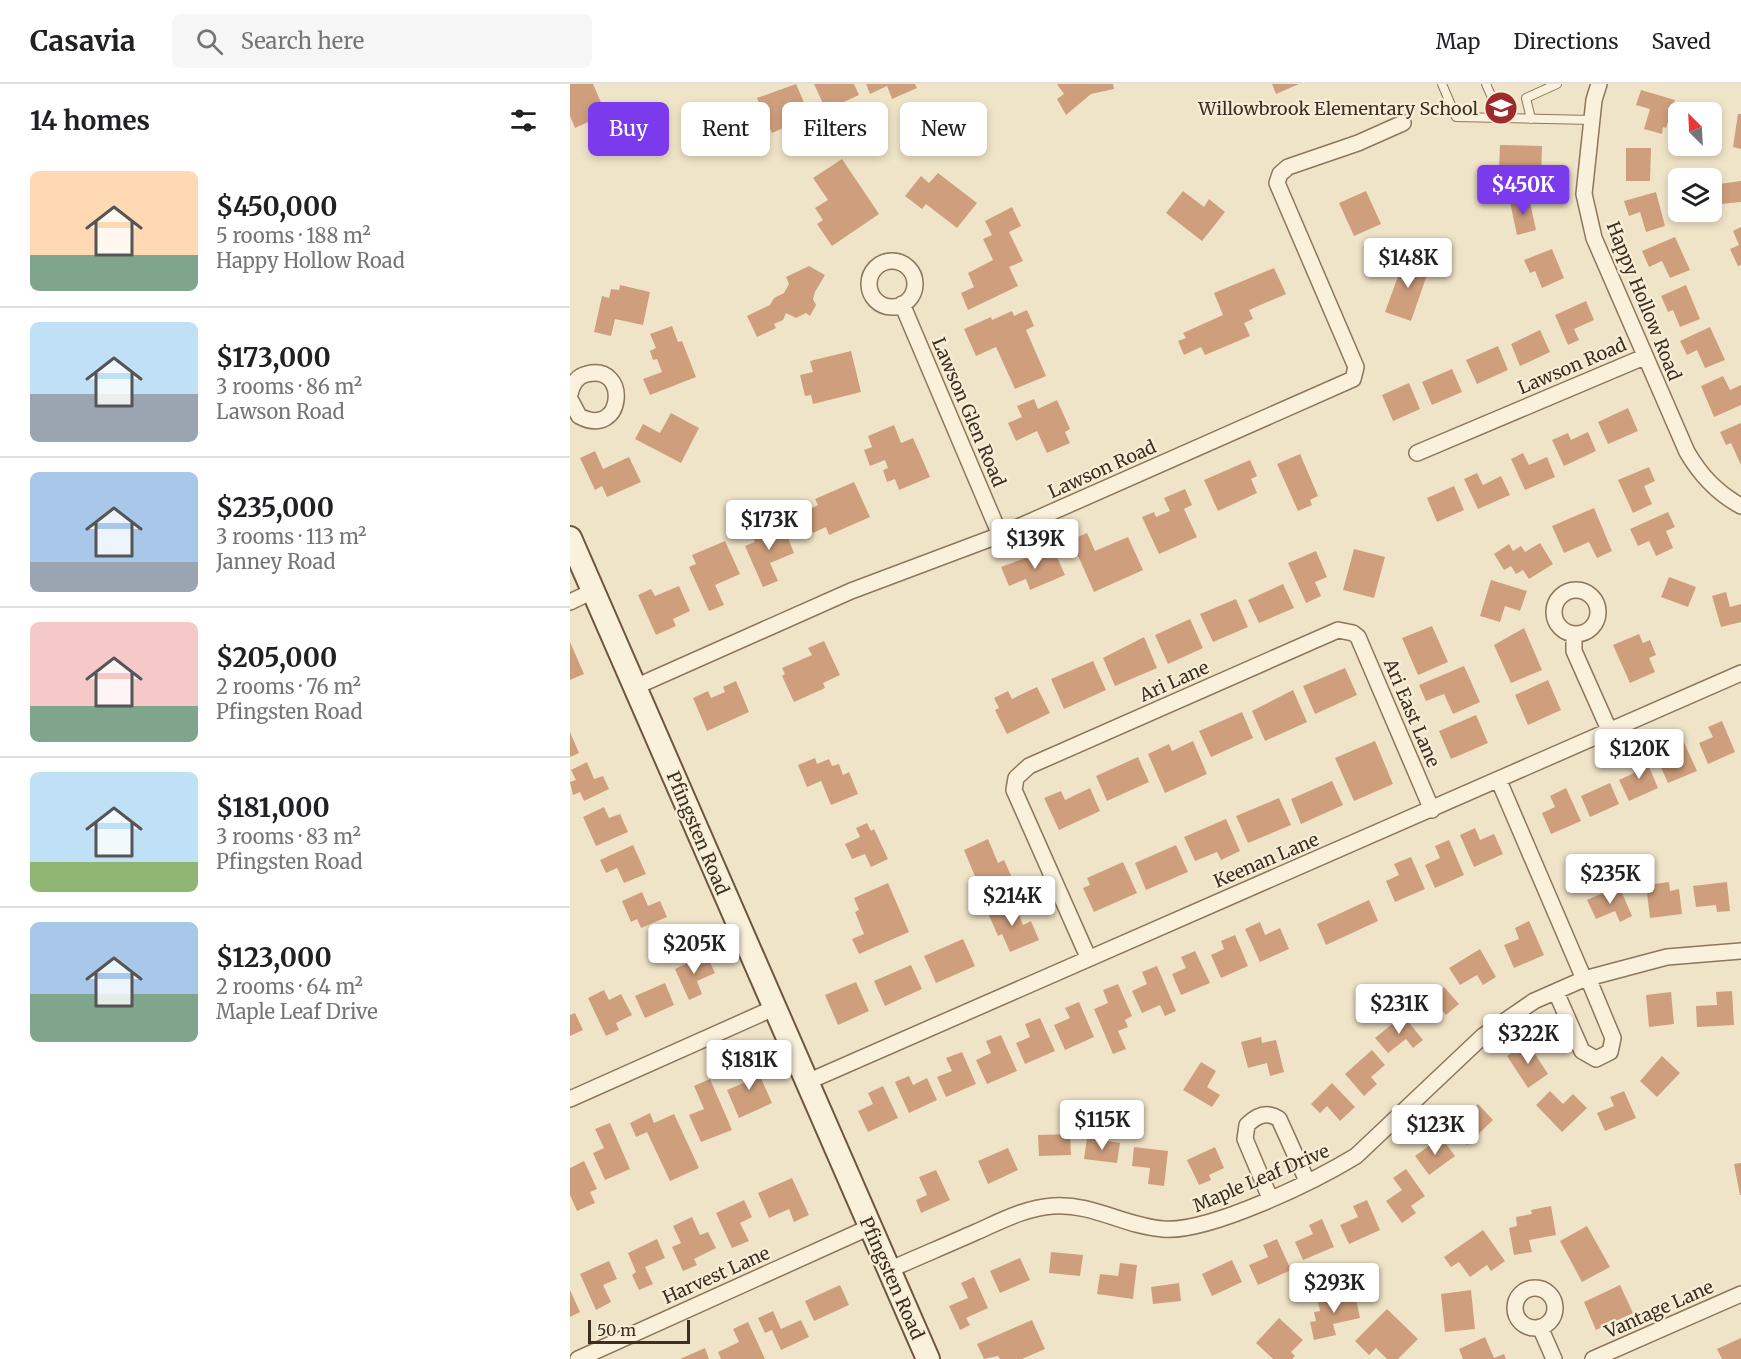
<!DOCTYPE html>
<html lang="en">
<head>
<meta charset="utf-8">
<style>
  :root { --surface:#fff; --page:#f6f6f6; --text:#202124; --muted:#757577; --line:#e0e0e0; --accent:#7c3aed }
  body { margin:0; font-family:Merriweather,serif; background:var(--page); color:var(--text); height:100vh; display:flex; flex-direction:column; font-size:22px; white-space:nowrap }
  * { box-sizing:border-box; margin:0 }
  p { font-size:20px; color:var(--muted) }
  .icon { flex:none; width:33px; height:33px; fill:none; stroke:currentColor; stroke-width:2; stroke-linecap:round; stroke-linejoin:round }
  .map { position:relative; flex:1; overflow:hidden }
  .side { display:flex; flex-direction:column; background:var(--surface); width:570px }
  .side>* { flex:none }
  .top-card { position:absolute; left:18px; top:18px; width:570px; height:54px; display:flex; gap:12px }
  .needle { width:39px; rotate:336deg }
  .tools { position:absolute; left:1098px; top:18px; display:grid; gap:12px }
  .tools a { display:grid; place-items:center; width:54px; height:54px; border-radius:9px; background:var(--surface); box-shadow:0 3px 9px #0003; font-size:30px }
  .scale { position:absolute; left:18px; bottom:15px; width:102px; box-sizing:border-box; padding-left:6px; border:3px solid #3d2e20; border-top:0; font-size:16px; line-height:21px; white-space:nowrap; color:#3d2e20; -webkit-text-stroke:4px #f7eed8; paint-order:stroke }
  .price { position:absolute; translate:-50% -51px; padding:0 14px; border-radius:6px; background:#fff; color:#222; font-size:20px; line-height:39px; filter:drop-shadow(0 2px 3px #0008) }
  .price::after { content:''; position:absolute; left:50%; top:36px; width:18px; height:14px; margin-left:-9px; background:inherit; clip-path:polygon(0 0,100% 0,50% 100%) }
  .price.on { background:var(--accent); color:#fff }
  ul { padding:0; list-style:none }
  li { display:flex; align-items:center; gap:18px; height:150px; padding:0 30px }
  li+li { border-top:2px solid var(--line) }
  li span { display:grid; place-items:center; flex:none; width:168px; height:120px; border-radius:9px; color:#555 }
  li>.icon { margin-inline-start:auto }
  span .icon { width:72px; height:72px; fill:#fffc; stroke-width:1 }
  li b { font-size:26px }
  h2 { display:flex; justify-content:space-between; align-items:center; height:72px; padding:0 30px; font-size:26px }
  .chip { padding:0 21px; border-radius:9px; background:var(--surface); box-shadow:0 3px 9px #0003; font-size:21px; line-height:54px }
  .chip.on { background:var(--accent); color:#fff }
  header { display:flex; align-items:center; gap:36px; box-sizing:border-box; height:84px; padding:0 30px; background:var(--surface); border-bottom:2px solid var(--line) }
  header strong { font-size:28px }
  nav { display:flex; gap:33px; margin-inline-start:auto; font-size:21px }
  .search { width:420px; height:54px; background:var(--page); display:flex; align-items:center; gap:15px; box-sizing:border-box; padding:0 21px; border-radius:9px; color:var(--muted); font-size:22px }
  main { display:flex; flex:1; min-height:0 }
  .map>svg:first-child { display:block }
  .building { fill:#cf9f7d }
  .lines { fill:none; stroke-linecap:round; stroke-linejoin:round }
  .lane-casing { stroke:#8d765c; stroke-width:10 }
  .street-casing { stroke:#8d765c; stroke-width:18 }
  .secondary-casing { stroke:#6f573f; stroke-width:26 }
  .lane { stroke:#faf1dc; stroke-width:8 }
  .street { stroke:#faf1dc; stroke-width:15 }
  .secondary { stroke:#faf1dc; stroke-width:22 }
  .labels { text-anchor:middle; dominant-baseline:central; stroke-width:4.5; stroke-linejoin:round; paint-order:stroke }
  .poi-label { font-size:18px; fill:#3d2e20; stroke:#f7eed8; text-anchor:end }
  .street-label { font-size:18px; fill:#3d2e20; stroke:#f7eed8 }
</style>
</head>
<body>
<header>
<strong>Casavia</strong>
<div class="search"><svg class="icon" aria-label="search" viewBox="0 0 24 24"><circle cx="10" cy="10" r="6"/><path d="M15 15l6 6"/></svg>Search here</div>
<nav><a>Map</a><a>Directions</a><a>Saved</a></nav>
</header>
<main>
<section class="side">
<h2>14 homes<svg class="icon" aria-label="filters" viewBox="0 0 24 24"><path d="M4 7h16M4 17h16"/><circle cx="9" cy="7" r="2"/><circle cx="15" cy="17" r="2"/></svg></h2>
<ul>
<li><span style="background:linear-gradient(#ffd9b3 70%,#7fa58c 0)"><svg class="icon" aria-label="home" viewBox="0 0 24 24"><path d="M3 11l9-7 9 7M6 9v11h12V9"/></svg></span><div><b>$450,000</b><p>5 rooms · 188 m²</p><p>Happy Hollow Road</p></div></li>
<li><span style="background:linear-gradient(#bfe0f5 60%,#9aa5b1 0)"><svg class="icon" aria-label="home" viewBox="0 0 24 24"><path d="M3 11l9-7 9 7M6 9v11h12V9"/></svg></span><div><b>$173,000</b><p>3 rooms · 86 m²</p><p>Lawson Road</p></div></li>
<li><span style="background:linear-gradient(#a9c7e8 75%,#9aa5b1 0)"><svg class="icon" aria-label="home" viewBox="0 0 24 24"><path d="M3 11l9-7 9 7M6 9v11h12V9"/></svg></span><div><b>$235,000</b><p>3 rooms · 113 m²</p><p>Janney Road</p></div></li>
<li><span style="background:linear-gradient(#f6c9c9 70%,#7fa58c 0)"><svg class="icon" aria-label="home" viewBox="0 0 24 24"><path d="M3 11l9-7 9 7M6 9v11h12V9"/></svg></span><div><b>$205,000</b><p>2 rooms · 76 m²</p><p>Pfingsten Road</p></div></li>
<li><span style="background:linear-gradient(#bfe0f5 75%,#8fb573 0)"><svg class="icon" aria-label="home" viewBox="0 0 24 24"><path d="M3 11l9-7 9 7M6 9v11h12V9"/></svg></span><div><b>$181,000</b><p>3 rooms · 83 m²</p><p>Pfingsten Road</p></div></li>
<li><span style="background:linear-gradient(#a9c7e8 60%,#7fa58c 0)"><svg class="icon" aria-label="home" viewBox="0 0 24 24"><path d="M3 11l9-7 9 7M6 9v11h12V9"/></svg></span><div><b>$123,000</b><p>2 rooms · 64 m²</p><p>Maple Leaf Drive</p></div></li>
</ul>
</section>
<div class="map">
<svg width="1171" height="1275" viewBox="0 0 1171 1275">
  <rect width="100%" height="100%" fill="#f0e4c8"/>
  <path class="building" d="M0,0H23L36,30L5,44L0,32Z
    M226,0L240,32L202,49L187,14Z
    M244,0H284L289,11L256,26Z
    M296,0H345L347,4L322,15L317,2L300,10Z
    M487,0H543L544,5L521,10L496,31L487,15L494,10Z
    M702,0H729L706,10Z
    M1071,6L1105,16L1096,44L1093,43L1092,50L1074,45L1080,25L1066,21Z
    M1168,30H1171V65L1163,63Z
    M930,61L972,62L971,94L939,93V84H929Z
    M1056,64H1081L1080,97H1056Z
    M272,75L309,130L262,162L247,140L253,136L245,124L258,116L243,94Z
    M368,89L407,119L387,144L356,120L352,125L335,112L351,92L359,99Z
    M1171,97V118L1151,120L1149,100Z
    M613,107L634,123L639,115L655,128L632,157L596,129Z
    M796,107L811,140L784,152L769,119Z
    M1086,108L1095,142L1076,148L1070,128L1059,132L1054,117Z
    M959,114L966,146L947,151L940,118Z
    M442,123L451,142L439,148L453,177L439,183L448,202L398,226L391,209L404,203L398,189L423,176L413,155L422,151L415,137Z
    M1171,143V181L1168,182L1160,165L1169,161L1163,147Z
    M1105,153L1120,186L1100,194L1092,177L1079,183L1072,167Z
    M982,165L994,194L972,204L965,187L960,189L954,176Z
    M835,173L860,182L841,237L815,228Z
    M239,182L255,191L245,208L243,215L246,221L240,232L236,229L226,234L216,229L213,236L204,240L206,244L187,253L177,232L200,221L204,214L214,209L219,200L216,193Z
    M704,184L716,210L679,226L683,235L674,239L680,252L635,271L631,263L614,271L608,257L616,254L613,249L653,231L644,209Z
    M50,201L80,208L73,241L45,235L41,252L24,248L32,212L39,214L41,205L49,206Z
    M1116,201L1130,235L1110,243L1103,226L1098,228L1091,212Z
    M1016,217L1024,236L1004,245L1009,256L998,261L985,231Z
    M457,226L464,242L456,246L476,292L445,305L426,263L406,272L394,245L421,233L422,236L442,227L444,232Z
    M102,242L108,258L112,257L126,293L80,311L73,295L92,288L87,275L83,276L80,267L86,264L80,250Z
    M1140,243L1155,276L1135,284L1127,266L1117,271L1110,257Z
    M970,246L980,268L950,282L941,260Z
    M928,262L938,286L907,300L896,276Z
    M281,267L291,308L243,320L241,311L235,312L230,291L243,288L240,277Z
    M882,285L892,308L862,321L852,298Z
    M1153,292L1160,306L1171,301V321L1144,333L1131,302Z
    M839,299L850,325L823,337L812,311Z
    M464,315L468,325L487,316L500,345L495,348L500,359L477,369L467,347L446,357L438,339L452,333L447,322Z
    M1058,324L1068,347L1038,360L1028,338Z
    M101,329L129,344L111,379L65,355L73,340L90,349Z
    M1171,339V381L1161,359L1156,361L1150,348Z
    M324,341L331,359L343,354L360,393L329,406L325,395L317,398L313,386L318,384L315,376L300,382L294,366L302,363L298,352Z
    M1018,348L1026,367L994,382L982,356L998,349L1001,356Z
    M25,367L33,385L59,373L71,398L37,413L32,402L25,406L10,374Z
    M953,369L959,381L977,373L985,393L955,406L941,375Z
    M730,370L748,412L740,416L742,421L728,427L707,380Z
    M680,376L687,392L681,395L687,409L648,427L634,396Z
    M1079,383L1085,397L1074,402L1082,420L1063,429L1048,396Z
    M907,389L913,401L931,392L940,411L908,425L894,395Z
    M284,398L300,433L259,451L256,443L243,449L234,428L248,421L245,415Z
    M884,402L894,426L867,438L857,414Z
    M615,405L622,421L614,425L627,453L589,470L572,433L584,428L586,433L600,427L594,414Z
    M1024,424L1042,467L1027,474L1019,458L994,469L982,442Z
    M1098,428L1105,443L1096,447L1103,464L1086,472L1079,457L1068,462L1060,445Z
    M211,437L224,469L200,479L208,497L193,503L175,462L185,458L182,450Z
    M517,449L525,467L558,453L573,486L524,508L501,456Z
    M155,457L170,490L145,501L154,521L139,527L119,483L126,480L122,471Z
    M970,459L983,480L959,495L953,486L946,490L941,482L934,486L924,470L939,460L943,467L951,462L955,468Z
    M483,464L495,491L460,506L456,495L439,502L431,483Z
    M784,465L815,473L804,514L773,506Z
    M746,467L757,493L745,498L751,512L736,519L718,479Z
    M1099,493L1126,503L1118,523L1091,513Z
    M921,496L957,507L950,527L935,522L930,538L910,532Z
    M713,500L724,524L689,539L678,516Z
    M109,502L120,527L103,535L106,542L86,551L68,511L81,505L85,512Z
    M1156,508L1160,523L1171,520V538L1151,543L1142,512Z
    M666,515L678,543L643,558L630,530Z
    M620,535L633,564L598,580L585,551Z
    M862,542L878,578L848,591L832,554Z
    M954,544L972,586L941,599L924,561Z
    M1069,550L1073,559L1080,556L1086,571L1079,574L1085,588L1060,599L1043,561Z
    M574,553L587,584L545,602L533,574Z
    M254,557L270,591L253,599L255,604L224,618L212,592L215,590L212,584L242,571L238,564Z
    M0,558L14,590L0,596Z
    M523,577L536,606L494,625L481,595Z
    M894,582L910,618L883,630L874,610L856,617L849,601Z
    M775,584L787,611L745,630L733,602Z
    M978,596L991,626L958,641L945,611Z
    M166,597L179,628L137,647L123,614L138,607L141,614L155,608L153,603Z
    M467,603L480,629L437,650L425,626L429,624L424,614L438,607L442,615Z
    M723,606L737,638L695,657L682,627Z
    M672,628L683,654L641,673L629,647Z
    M906,631L918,659L881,675L869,647Z
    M1152,637L1165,668L1138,680L1129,659L1143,653L1138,643Z
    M0,648L9,669L0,673Z
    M1112,654L1127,687L1098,699L1089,679L1104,672L1099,660Z
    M623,657L637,690L595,709L578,670L599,660L602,667Z
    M805,657L823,700L784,717L765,674Z
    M1074,671L1088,704L1059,717L1049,696L1064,689L1059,677Z
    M568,673L579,698L537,717L526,692Z
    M245,674L247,680L259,675L262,682L269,680L273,691L279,688L288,710L261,721L251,697L237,703L228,681Z
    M17,678L24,695L33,692L39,705L14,717L10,708L3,711L0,698L6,696L1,686Z
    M762,697L773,721L731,740L721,715Z
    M1040,699L1049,720L1020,733L1011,712Z
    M520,704L530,727L489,746L474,714L491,707L495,716Z
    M996,704L1011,737L981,750L972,729L985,723L980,712Z
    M709,714L721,741L678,759L666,732Z
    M34,723L39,734L50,730L58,748L26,762L13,733Z
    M656,735L670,767L651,776L647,768L625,777L614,753Z
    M297,739L301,747L304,745L318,775L301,783L295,770L282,775L275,760L290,753L286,744Z
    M905,744L910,756L924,750L933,770L904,783L890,751Z
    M418,755L428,779L434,776L444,798L428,805L425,797L410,804L394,766Z
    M879,756L894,791L865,804L855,781L870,774L865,762Z
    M63,761L76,790L54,799L47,784L36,789L30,776Z
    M606,761L618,788L576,806L565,779Z
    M841,773L855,805L825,818L816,797L829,791L824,780Z
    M553,778L567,809L524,828L513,804L520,801L517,794Z
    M1099,798L1100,807L1109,805L1112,830L1080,834L1076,801Z
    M1157,798L1160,827L1147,828L1146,821L1126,823L1123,802Z
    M318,799L339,848L289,870L282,855L294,850L285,828L289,826L284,814Z
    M1049,802L1062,832L1050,838L1045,827L1026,835L1017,816Z
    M72,808L78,822L90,817L97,833L71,844L67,835L61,838L52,817Z
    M443,816L453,841L461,837L469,856L440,868L432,850L428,852L417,827Z
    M799,816L808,837L756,861L747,840Z
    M959,837L974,871L944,884L934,861L949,855L945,844Z
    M690,838L695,851L710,844L719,865L690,878L675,845Z
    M665,851L678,882L651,894L641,871L654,865L651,857Z
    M393,855L405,882L366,899L354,872Z
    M910,865L926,893L913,901L907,891L890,901L879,884Z
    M625,867L640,899L611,911L602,890L616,884L611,873Z
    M136,870L145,889L127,897L132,910L119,916L105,885Z
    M341,881L352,905L315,922L304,897Z
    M587,882L606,927L595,932L590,921L572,929L562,907L577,900L572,888Z
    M286,898L299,927L268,941L255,911Z
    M95,899L104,921L75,934L65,912Z
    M548,900L562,932L555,936L558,943L548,947L556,965L543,970L524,925L538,919L533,906Z
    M864,903L869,908L874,903L889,920L876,931L872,926L857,938L843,921Z
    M34,906L39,916L51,910L62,931L46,939L49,946L36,952L18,914Z
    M1162,907L1164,941L1127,943L1126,922L1147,921L1146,908Z
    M1101,908L1104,940L1079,943L1076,911Z
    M509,918L524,953L495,966L484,941L500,934L495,924Z
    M5,929L13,946L0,952V931Z
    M833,931L853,956L843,964L836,955L818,969L805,954Z
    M470,934L485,967L455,980L446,959L460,953L455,940Z
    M431,951L447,987L417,1000L406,976L421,969L416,957Z
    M691,953L692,959L706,956L714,988L700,992L697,979L678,984L671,958Z
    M957,958L978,990L958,1004L937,972Z
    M802,966L815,981L801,993L807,1000L794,1012L775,990Z
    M392,968L406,1000L376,1013L367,993L382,987L376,974Z
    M1092,972L1110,989L1087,1013L1070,997Z
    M182,974L202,1019L169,1034L157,1006L176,998L168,980Z
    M631,978L646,987L637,1003L650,1011L642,1023L613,1006Z
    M339,992L343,1001L357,994L367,1016L339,1029L325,998Z
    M140,995L162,1046L131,1058L119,1031L134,1025L124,1002Z
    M762,999L785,1023L770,1037L757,1022L750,1029L741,1020Z
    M313,1002L328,1034L298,1048L288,1027L303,1020L298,1009Z
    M980,1007L993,1020L1003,1010L1017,1024L992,1048L966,1021Z
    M1054,1007L1066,1034L1035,1047L1027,1029L1044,1022L1040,1013Z
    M908,1020L923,1036L897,1061L878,1041L890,1029L894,1034Z
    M80,1029L84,1039L104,1030L129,1084L100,1097L77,1048L66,1053L60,1039Z
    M40,1039L60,1085L35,1096L23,1069L34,1064L25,1045Z
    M500,1050L501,1071L469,1072L468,1051Z
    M871,1053L885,1072L859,1091L845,1072Z
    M517,1054L550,1059L547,1079L514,1075Z
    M564,1063L598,1067L594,1102L578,1100L580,1084L562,1082Z
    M645,1063L654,1084L639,1091L641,1096L629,1101L617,1076Z
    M438,1064L448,1086L418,1100L408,1077Z
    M14,1077L27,1105L20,1108L25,1119L7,1127L0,1111V1084Z
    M1171,1079V1111H1170L1164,1080Z
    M836,1085L855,1112L841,1122L846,1129L832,1139L816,1117L832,1106L823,1094Z
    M366,1086L380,1116L351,1129L346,1116L357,1111L349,1093Z
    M222,1094L239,1131L224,1138L219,1125L199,1134L188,1109Z
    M174,1116L182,1133L170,1139L179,1157L162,1164L146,1129Z
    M797,1116L810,1146L779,1160L770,1141L788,1133L783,1122Z
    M981,1122L986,1151L959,1156L962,1168L944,1171L939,1144L947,1142L946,1133L962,1130L961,1126Z
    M122,1133L130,1151L138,1148L146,1164L124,1175L127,1181L113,1187L102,1163L111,1159L103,1142Z
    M752,1135L764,1163L733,1176L725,1158L743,1150L739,1141Z
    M1017,1142L1040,1183L1012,1198L990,1157Z
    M913,1146L935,1177L921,1187L917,1181L900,1193L889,1178L881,1183L874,1173Z
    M87,1155L95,1174L75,1183L83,1200L69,1206L62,1191L66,1188L58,1169Z
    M707,1155L721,1186L688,1201L679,1181L698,1173L693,1161Z
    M481,1168L513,1171L510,1192L479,1189Z
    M450,1174L460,1196L430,1209L420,1187Z
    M662,1176L672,1198L642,1212L632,1190Z
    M39,1177L47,1195L33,1201L41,1218L26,1226L10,1190Z
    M550,1179L567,1181L563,1215L527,1210L530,1190L548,1192Z
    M404,1193L418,1224L396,1234L400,1241L390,1246L379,1222L398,1214L391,1199Z
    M609,1199L611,1217L583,1220L581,1203Z
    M270,1201L279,1221L244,1237L235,1217Z
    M1050,1201L1063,1229L1026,1246L1014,1218Z
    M0,1206L10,1228L0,1233Z
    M784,1206L790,1234L763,1240L766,1251L744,1256L740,1238L746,1237L744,1228L750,1227L748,1218L766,1214L765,1210Z
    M901,1206L905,1245L875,1248L871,1210Z
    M817,1225L848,1255L828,1275H817L806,1264L799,1271L785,1257Z
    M203,1227L211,1245L231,1236L239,1253L211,1266L202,1246L195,1249L188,1234Z
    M709,1234L733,1256L721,1268L725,1272L722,1275H703L686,1259Z
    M462,1236L475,1265L452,1275H430L428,1272L414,1275L407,1260Z
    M178,1238L195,1275H151L148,1268L169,1258L163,1245Z
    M915,1253L924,1274L934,1270L936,1275H893L889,1265Z
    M1171,1254V1275H1152L1147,1265Z
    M135,1264L139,1275H110Z"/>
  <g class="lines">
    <defs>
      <path id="lane" d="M872,0L886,33L1022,36
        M916,0L931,34
        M961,35L956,14L987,0"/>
      <path id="street" d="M1029,0L1024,16L1014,110L1024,154L1117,368C1131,392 1147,409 1171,422
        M299 200a23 23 0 1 1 46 0a23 23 0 1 1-46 0Z
        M332,220L430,451
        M0,310C2,301 7,292 17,290C60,279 54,356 9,332L0,315
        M847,369L1074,273
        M984 528a22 22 0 1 1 44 0a22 22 0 1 1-44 0Z
        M0,518L23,507
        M1004,550V567L1040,648
        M65,603L281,507L430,451L783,295L786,283L707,99L710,90L718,83L788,59L833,39
        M929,697L1014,895
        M518,873L444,706L446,694L459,682L768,546L783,549L788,553L862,726
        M986,908L1012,967L1026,975L1040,968L1043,954L1018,894
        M237,998L1171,589
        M0,1015L204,924
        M700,1114L675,1055L677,1041C687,1031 697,1027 709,1035L737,1097
        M319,1186C348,1173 377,1161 406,1148C431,1137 455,1124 483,1122C522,1119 554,1142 593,1145C639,1149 745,1097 786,1072L913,952L964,917L1014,895L1097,873L1171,867
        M945 1224a20 20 0 1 1 40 0a20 20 0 1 1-40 0Z
        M970,1243L984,1275
        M8,1275L300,1143
        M1023,1275L1171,1210"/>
      <path id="secondary" d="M0,454L358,1275"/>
    </defs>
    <use href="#lane" class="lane-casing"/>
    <use href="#street" class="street-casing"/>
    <use href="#secondary" class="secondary-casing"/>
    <use href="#lane" class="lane"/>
    <use href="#street" class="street"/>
    <use href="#secondary" class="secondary"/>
  </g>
  <defs>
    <symbol id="school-disc" viewBox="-11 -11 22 22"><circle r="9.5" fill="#9e2a2b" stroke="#f7eed8"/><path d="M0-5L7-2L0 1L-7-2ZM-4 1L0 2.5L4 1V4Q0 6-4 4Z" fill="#fff"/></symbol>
  </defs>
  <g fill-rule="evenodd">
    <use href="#school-disc" x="912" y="5" width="38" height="38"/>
  </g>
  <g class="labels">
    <g class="poi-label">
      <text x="908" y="24">Willowbrook Elementary School</text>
    </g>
    <g class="street-label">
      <text transform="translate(1074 217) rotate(68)">Happy Hollow Road</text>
      <text transform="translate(1002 282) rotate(-23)">Lawson Road</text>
      <text transform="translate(399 328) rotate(67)">Lawson Glen Road</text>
      <text transform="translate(532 385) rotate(-24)">Lawson Road</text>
      <text transform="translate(604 597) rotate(-24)">Ari Lane</text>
      <text transform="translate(842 629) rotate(67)">Ari East Lane</text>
      <text transform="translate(128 749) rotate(67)">Pfingsten Road</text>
      <text transform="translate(696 776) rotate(-23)">Keenan Lane</text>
      <text transform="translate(691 1094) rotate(-23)">Maple Leaf Drive</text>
      <text transform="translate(146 1191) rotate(-24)">Harvest Lane</text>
      <text transform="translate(322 1194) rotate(66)">Pfingsten Road</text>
      <text transform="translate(1089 1225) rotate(-24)">Vantage Lane</text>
    </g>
  </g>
</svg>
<div class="tools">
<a><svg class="needle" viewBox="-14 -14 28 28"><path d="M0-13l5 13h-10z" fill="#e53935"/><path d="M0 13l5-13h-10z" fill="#757577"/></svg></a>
<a><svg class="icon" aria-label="layers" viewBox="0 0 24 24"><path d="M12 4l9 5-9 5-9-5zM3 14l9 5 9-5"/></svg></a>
</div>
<div class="scale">50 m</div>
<b class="price on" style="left:953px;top:132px">$450K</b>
<b class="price" style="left:838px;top:205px">$148K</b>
<b class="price" style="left:199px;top:467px">$173K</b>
<b class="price" style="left:465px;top:486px">$139K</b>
<b class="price" style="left:1069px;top:696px">$120K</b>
<b class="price" style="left:1040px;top:821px">$235K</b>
<b class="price" style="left:442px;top:843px">$214K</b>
<b class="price" style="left:124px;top:891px">$205K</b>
<b class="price" style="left:829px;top:951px">$231K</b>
<b class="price" style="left:958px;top:981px">$322K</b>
<b class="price" style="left:179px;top:1007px">$181K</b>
<b class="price" style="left:532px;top:1067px">$115K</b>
<b class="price" style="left:865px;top:1072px">$123K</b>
<b class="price" style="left:764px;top:1230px">$293K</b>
<div class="top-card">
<a class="chip on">Buy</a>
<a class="chip">Rent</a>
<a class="chip">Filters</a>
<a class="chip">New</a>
</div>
</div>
</main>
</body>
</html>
